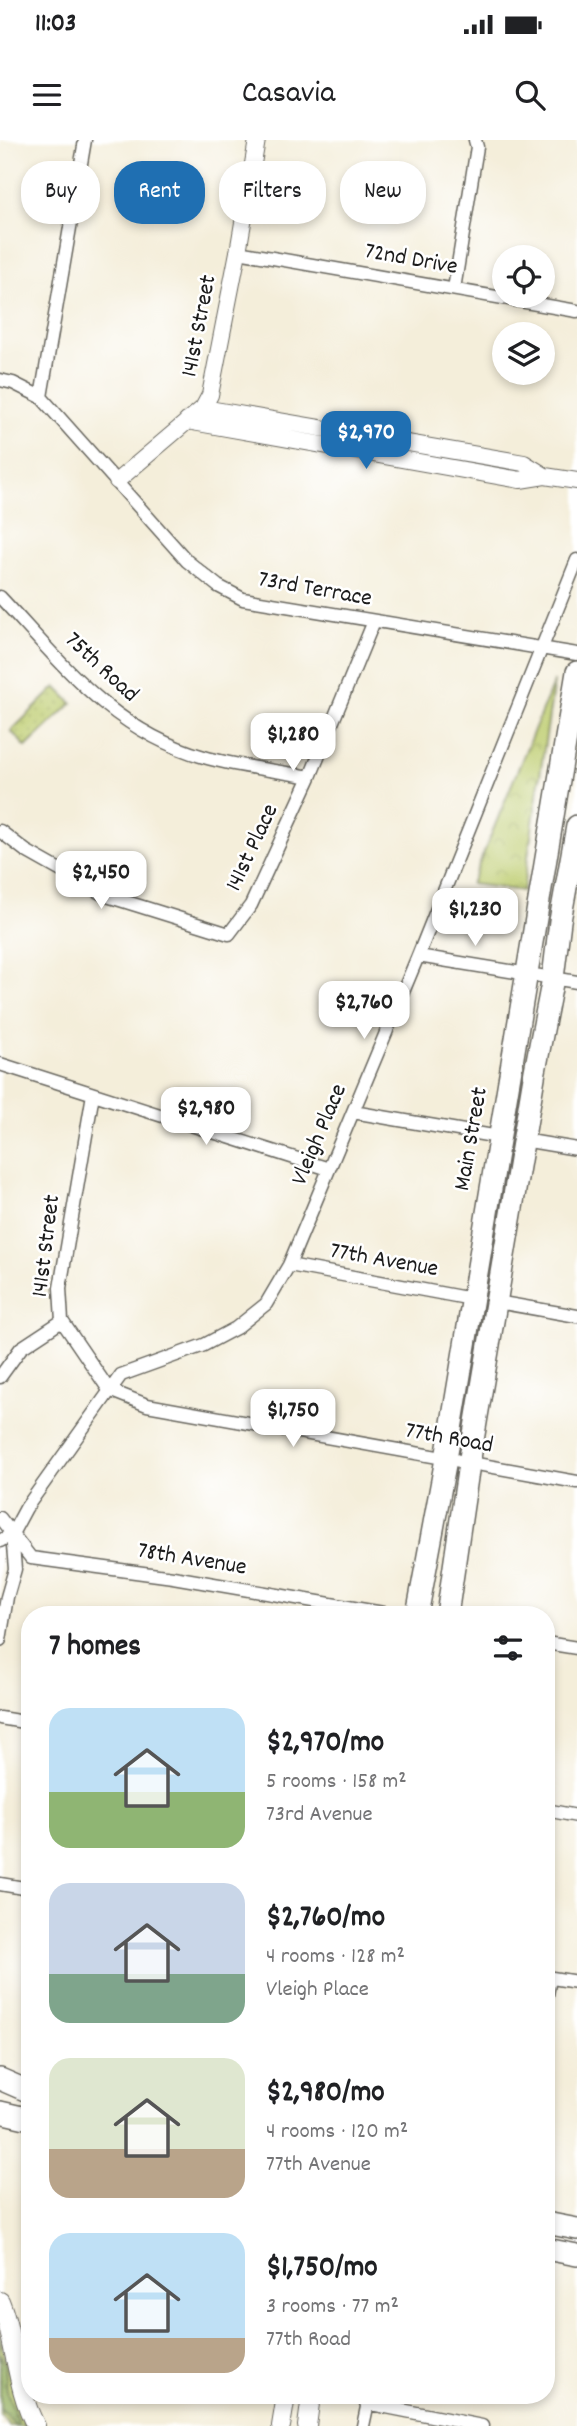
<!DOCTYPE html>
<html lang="en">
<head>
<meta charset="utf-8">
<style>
  :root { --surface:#fff; --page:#f6f6f6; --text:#202124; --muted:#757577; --accent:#1f6fb2 }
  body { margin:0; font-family:Dekko,sans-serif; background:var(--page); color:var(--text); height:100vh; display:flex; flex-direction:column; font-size:26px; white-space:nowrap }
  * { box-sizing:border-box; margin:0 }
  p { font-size:23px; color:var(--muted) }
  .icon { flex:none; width:38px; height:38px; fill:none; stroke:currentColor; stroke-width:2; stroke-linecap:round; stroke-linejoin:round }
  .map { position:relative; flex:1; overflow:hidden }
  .panel { position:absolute; left:21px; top:1466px; width:534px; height:798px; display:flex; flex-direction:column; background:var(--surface); border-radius:28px; box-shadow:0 4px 10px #0003 }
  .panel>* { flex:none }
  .banner { position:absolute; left:21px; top:21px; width:536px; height:63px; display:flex; gap:14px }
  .buttons { position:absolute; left:492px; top:105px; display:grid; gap:14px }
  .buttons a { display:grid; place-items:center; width:63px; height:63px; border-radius:50%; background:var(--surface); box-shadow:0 4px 10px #0003; font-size:35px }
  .price { position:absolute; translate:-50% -60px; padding:0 16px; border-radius:14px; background:#fff; color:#222; font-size:23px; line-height:46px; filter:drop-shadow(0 2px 4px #0008) }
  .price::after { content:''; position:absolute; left:50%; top:42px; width:21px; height:16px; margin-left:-10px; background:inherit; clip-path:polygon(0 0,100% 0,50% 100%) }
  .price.active { background:var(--accent); color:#fff }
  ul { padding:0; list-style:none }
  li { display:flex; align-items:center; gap:21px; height:175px; padding:0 28px }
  li span { display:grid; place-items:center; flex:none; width:196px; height:140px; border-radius:21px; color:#555 }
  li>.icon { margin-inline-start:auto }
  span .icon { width:84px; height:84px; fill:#fffc; stroke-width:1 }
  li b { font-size:30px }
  h2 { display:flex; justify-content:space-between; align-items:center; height:84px; padding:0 28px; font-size:30px }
  .chip { padding:0 24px; border-radius:28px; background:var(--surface); box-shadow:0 4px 10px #0003; font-size:24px; line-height:63px }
  .chip.active { background:var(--accent); color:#fff }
  .status { display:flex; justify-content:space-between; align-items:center; height:49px; padding:0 35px; background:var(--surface); direction:ltr }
  .status svg { height:19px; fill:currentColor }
  header { display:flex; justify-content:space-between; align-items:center; height:91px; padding:0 28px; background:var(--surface); font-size:32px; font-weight:600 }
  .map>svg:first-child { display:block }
  .grass { fill:url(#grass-dots); stroke:#6c7445; stroke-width:2 }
  .forest { fill:url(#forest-crowns); stroke:#59663e; stroke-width:2 }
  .park { fill:url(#park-crowns); stroke:#6c7445; stroke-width:2 }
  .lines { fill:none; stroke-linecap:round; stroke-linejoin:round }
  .minor-casing { stroke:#68665e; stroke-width:15 }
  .tertiary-casing { stroke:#68665e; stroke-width:18 }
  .secondary-casing { stroke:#68665e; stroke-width:20 }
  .primary-casing { stroke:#68665e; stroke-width:24 }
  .minor { stroke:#fff; stroke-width:12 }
  .tertiary { stroke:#fff; stroke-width:16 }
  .secondary { stroke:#fff; stroke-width:18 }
  .primary { stroke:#fff; stroke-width:21 }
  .labels { text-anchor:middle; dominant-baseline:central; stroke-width:5; stroke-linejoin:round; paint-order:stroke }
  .street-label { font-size:24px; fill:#1c1c1c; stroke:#fff }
</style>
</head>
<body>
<div class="status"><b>11:03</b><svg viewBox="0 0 49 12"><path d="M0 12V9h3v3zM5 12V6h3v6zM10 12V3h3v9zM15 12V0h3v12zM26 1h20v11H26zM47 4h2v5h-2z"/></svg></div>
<header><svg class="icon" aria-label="menu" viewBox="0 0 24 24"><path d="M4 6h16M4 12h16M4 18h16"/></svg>Casavia<svg class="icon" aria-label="search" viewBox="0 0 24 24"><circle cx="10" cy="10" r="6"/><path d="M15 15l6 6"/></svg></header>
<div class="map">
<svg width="577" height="2286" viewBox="0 0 577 2286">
  <defs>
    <pattern id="grass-dots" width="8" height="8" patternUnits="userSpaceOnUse" patternTransform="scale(1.75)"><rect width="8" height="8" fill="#bdcc6e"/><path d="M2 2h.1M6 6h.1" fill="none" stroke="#a2af5f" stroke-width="1.8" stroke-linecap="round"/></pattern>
    <pattern id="forest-crowns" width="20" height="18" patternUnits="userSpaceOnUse" patternTransform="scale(1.75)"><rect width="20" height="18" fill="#96b061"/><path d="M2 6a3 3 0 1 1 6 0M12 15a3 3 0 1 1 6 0" fill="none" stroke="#7a8e4f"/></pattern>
    <pattern id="park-crowns" width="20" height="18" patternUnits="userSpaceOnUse" patternTransform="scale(1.75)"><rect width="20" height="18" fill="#bdcc6e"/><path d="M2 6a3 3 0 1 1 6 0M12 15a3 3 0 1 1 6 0" fill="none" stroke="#a2af5f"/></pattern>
  </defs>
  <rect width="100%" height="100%" fill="#fff"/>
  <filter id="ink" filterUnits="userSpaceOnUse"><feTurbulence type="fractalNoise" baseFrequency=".0143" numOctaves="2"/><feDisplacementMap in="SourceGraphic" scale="14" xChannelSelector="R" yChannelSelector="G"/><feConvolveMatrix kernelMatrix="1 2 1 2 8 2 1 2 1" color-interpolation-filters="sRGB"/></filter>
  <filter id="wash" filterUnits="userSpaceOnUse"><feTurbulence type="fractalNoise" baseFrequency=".00686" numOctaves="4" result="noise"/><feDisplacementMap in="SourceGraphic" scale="28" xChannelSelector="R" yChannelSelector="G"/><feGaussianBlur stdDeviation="1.57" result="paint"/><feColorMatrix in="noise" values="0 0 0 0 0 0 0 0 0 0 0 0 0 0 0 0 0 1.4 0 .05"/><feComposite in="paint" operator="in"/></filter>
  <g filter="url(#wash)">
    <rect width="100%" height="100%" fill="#f4eeda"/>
    <path class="grass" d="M56,547L72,563L26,607L11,591Z
      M0,2195L22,2281L26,2286H9L0,2275Z"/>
    <path class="forest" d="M0,2212L5,2225L7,2251L19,2286H16L0,2269Z"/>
    <path class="park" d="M554,541L523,751L471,744Z"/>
  </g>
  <g filter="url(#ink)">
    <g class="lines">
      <defs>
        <path id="minor" d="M238,112L577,171
          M454,149L477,7L475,0
          M0,240L13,243L41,257L187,421L218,446L243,459L577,514
          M41,257L85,0
          M0,457C63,524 111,590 204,617C238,627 275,630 310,637
          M0,691L26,711L104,755L229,794L251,765L310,637L374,481
          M418,816L577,842
          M0,924L329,1029
          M353,972L499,997
          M523,1000L577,1009
          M289,1125L472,1159
          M497,1162L577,1176
          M62,1181L109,1250L147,1265L577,1342
          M62,1181L60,1148L93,954
          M0,1237L21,1208L62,1181
          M0,1378L31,1418L173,1437L395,1475
          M0,1401L12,1394L26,1368L121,1235L204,1205L236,1188L266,1164L289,1125L418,816L577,420
          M0,1500L7,1457L15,1429L12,1394
          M546,1503L577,1508
          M0,1578L30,1583
          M546,1670L577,1676
          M0,1744L30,1749
          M546,1837L577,1842
          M546,1861L550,1838
          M14,2210L30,2213
          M366,2263L482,2286
          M363,2286L367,2267L365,2256"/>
        <path id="tertiary" d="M203,268L524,323L545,336
          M187,281L520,340L545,336L577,341
          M117,341L203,268L210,255L238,112L257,0"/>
        <path id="secondary" d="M0,2161C16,2201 15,2247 36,2286
          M281,2286L286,2256
          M307,2286L311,2256"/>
        <path id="primary" d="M417,1475L446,1319L577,532
          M447,1475L469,1324L535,931L553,838L560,781L577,686
          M0,1939L30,1952
          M0,1972L30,1979
          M546,2083L577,2089
          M546,2109L577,2115"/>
      </defs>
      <use href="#minor" class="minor-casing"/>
      <use href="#tertiary" class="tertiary-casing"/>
      <use href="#secondary" class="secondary-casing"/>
      <use href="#primary" class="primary-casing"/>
      <use href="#minor" class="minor"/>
      <use href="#tertiary" class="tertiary"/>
      <use href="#secondary" class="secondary"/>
      <use href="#primary" class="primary"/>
    </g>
  </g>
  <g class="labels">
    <g class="street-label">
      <text transform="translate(411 120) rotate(10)">72nd Drive</text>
      <text transform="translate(200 186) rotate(-79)">141st Street</text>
      <text transform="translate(315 450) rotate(10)">73rd Terrace</text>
      <text transform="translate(101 528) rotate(43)">75th Road</text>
      <text transform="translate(253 708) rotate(-65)">141st Place</text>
      <text transform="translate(320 995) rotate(-67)">Vleigh Place</text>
      <text transform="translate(472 999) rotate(-80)">Main Street</text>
      <text transform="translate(47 1106) rotate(-83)">141st Street</text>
      <text transform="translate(384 1121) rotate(10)">77th Avenue</text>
      <text transform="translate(449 1299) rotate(10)">77th Road</text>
      <text transform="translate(192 1420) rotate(9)">78th Avenue</text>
    </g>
  </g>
</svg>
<div class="buttons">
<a><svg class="icon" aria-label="locate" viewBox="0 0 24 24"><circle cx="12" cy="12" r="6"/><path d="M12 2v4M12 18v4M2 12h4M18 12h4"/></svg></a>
<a><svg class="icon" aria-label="layers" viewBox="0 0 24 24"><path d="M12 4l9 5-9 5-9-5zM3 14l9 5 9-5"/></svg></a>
</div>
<b class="price active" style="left:366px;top:331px">$2,970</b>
<b class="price" style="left:293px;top:633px">$1,280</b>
<b class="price" style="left:101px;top:771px">$2,450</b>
<b class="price" style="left:475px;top:808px">$1,230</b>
<b class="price" style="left:364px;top:901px">$2,760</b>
<b class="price" style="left:206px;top:1007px">$2,980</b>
<b class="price" style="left:293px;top:1309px">$1,750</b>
<div class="banner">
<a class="chip">Buy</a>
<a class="chip active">Rent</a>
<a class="chip">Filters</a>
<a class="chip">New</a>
</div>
<section class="panel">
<h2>7 homes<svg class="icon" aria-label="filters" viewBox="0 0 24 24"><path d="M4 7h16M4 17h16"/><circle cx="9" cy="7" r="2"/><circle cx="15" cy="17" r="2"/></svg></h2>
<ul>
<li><span style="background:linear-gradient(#bfe0f5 60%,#8fb573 0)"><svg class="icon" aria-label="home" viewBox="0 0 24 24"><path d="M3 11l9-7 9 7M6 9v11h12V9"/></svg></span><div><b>$2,970/mo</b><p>5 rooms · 158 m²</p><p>73rd Avenue</p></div></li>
<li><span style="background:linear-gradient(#c9d6e8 65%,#7fa58c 0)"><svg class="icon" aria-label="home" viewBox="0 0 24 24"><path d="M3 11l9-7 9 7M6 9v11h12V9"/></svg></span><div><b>$2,760/mo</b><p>4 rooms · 128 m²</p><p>Vleigh Place</p></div></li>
<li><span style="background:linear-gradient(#dfe7d0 65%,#b9a48a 0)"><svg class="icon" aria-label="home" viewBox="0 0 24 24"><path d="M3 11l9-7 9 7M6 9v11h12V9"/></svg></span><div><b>$2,980/mo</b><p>4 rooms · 120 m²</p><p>77th Avenue</p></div></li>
<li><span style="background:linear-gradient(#bfe0f5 75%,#b9a48a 0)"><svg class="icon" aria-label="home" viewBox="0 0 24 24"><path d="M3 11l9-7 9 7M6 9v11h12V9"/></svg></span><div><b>$1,750/mo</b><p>3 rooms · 77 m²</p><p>77th Road</p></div></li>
</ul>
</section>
</div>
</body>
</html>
